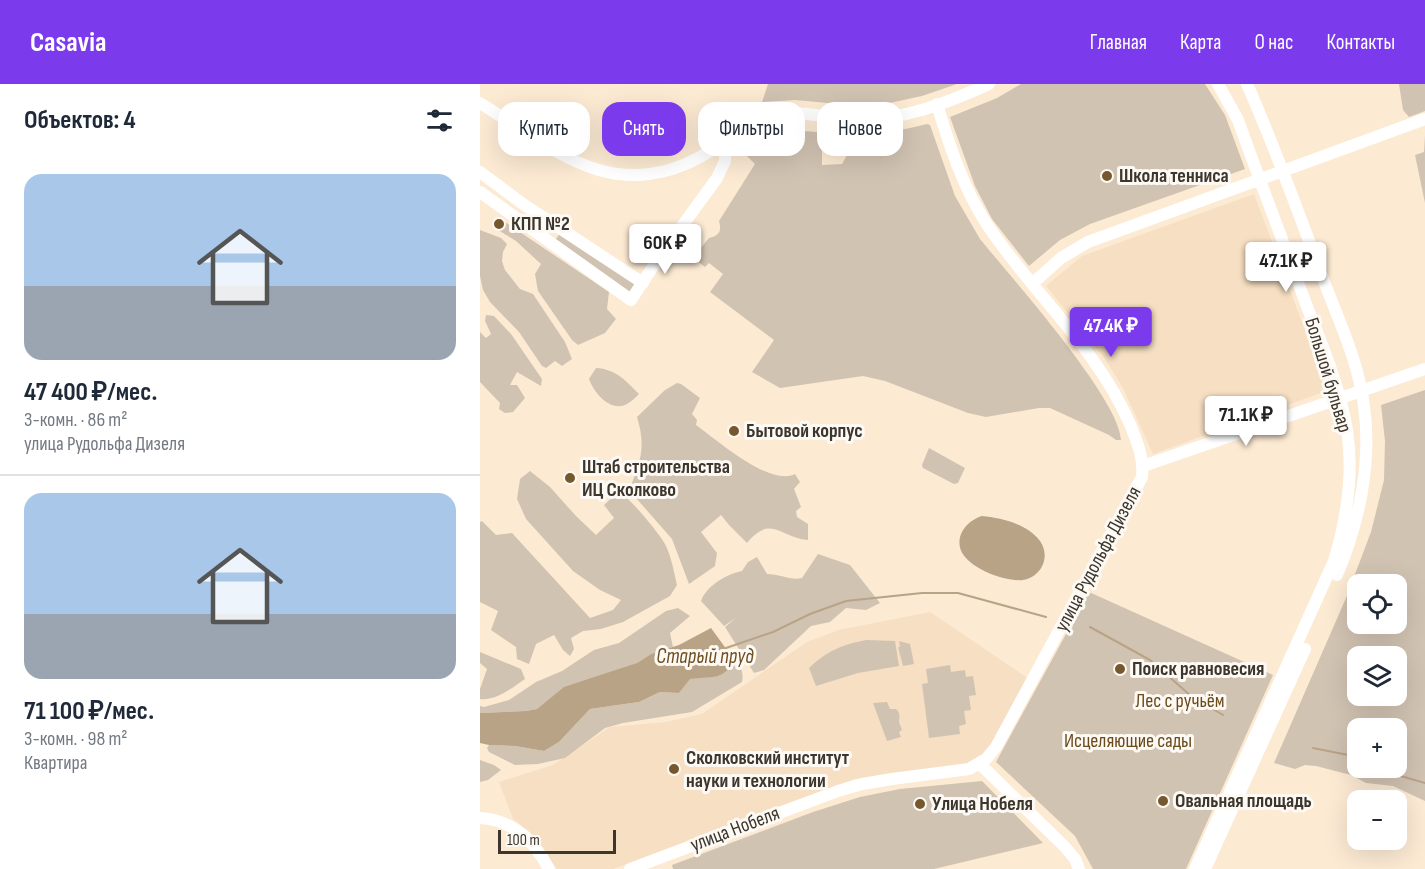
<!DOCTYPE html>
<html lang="ru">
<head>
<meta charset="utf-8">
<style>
  :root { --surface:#fff; --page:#f2f2f3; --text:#1f2937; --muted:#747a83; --line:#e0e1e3; --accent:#7c3aed }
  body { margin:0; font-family:"Sofia Sans Condensed",sans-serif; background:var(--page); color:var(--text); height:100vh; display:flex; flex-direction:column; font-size:22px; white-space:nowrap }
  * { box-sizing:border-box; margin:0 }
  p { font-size:20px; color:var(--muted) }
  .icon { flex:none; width:33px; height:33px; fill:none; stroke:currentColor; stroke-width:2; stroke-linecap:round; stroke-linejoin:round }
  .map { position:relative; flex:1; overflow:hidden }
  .panel { display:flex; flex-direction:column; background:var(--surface); width:480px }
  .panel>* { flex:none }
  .banner { position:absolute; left:18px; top:18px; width:570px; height:54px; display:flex; gap:12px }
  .buttons { position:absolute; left:867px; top:490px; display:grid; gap:12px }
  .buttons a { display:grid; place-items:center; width:60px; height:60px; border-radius:12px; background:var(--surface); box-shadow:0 6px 24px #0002; font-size:30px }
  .scale { position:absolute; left:18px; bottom:15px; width:118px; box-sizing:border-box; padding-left:6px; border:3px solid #3d362d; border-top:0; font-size:16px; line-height:21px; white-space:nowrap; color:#3d362d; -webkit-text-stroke:4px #fdfaf5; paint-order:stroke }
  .price { position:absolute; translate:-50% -51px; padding:0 14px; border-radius:6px; background:#fff; color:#222; font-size:20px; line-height:39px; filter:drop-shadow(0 2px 3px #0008) }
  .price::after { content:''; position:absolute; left:50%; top:36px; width:18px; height:14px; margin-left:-9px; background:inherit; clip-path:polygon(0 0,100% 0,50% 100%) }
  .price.current { background:var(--accent); color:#fff }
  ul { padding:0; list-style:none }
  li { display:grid; align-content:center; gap:12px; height:318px; padding:0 24px }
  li+li { border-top:2px solid var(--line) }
  li span { display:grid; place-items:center; height:186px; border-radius:18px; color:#555 }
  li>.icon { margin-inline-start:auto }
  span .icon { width:108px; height:108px; fill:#fffc; stroke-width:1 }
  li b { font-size:26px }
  h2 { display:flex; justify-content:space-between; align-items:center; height:72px; padding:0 24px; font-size:26px }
  .tag { padding:0 21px; border-radius:18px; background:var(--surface); box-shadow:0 6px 24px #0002; font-size:21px; line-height:54px }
  .tag.current { background:var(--accent); color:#fff }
  header { display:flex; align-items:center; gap:36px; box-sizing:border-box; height:84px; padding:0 30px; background:var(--accent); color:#fff }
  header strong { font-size:28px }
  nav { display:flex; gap:33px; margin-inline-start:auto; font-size:21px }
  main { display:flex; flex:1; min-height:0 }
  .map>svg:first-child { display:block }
  .built { fill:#f6dfc2 }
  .green { fill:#d1c3b2; fill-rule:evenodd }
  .water { fill:#b9a387 }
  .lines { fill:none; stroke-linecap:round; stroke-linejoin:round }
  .stream { stroke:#b9a387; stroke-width:2 }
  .minor { stroke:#fff; stroke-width:12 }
  .poi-dot { fill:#77572d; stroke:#fdfaf5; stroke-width:2 }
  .labels { text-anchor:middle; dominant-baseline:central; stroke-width:6; stroke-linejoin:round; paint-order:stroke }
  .poi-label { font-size:20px; font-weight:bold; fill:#3d362d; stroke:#fdfaf5; text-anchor:start }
  .street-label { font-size:20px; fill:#3d362d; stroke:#fdfaf5 }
  .park-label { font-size:20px; fill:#6b4a1b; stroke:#fdfaf5 }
  .water-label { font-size:21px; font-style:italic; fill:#6f4e1f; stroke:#fdfaf5 }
</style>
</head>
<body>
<header>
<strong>Casavia</strong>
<nav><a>Главная</a><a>Карта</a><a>О нас</a><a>Контакты</a></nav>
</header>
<main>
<section class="panel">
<h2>Объектов: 4<svg class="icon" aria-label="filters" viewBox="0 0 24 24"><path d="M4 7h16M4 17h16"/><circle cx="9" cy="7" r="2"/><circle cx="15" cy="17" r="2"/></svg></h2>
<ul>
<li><span style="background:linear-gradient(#a9c7e8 60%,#9aa5b1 0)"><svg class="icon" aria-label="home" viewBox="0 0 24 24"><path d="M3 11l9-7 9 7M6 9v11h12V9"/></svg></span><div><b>47 400 ₽/мес.</b><p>3-комн. · 86 m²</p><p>улица Рудольфа Дизеля</p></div></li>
<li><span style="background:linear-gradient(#a9c7e8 65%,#9aa5b1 0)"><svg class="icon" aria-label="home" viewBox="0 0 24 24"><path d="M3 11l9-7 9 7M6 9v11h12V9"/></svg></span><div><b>71 100 ₽/мес.</b><p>3-комн. · 98 m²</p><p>Квартира</p></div></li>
</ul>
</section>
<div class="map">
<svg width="945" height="785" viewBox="0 0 945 785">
  <rect width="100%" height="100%" fill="#fcead3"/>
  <path class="built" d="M774,110L841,289L846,307L673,370L643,304L625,275L566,202L602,172Z
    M450,528L549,595L510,665L502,674L474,685L374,695L133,785H77L50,748L33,735L19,698L73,681L130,643L186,638L222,630L327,558L359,546Z"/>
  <path class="green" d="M288,0H477L442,12L391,23L315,16L282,18Z
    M541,0H725L745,31L765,85L610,140L580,156L549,182L512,135L495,102L470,33L517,14Z
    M919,0H945V27L929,33L923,26Z
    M447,40L450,41L475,112L500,155C530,192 640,315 641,356H636L629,351L570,324H559L506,333L488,329L405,297L383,292L300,304L272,288L294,256L230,208L243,190L229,179L225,183L210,171L213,168L216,170L229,154C239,152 242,147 239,137L275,80L263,68L257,66L280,52L299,45L361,50L360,61H358L357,54L342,55V81L362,80L366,73V52C395,52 419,47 447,40Z
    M945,51V119L935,71L944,68Z
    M25,138L129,208L127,225L136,235L125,249L98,261L92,256L58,207L55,190L61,180L36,157L18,146Z
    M0,146L21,154L27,160L23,168L22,177L25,186L40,205L53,210L85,258L92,275L82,282L75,277L66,284L62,282L39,248L10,218L3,206L0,192Z
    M80,149L155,200L149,209L74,158Z
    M6,231L14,232L31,250L62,295L61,302L37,288L30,301H37L45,314L33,328L25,329L19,325L20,319L0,298V248L6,254L11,250L5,237Z
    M116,284C136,285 146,297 159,310C156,313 151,318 147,320C131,329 114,309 109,295Z
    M197,299L201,300L220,314L212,330L217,336L216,341C237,356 290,403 315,390L320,398L314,405L321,423L316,427L317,433L328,440V456C302,455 291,429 267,459L249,441L241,431L221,448L237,469L235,482L209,500L192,455L149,406C161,378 166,362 157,333L185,306Z
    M945,306V717L913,702L886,699L871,691L836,682L825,681L815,685L794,679L866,514L891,448L904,396L905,357L901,321ZM878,501H916V540H878ZM878,573H916V612H878ZM878,645H916V684H878Z
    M449,364L485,384L478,399L474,400L443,384L442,381Z
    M50,387L70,403L96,432L116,451L134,434L124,421L138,408C148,411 179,449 185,460C191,471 194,488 197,501L190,512L143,538L121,545L103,547L91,554L94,565L90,572L83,566L74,551L56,560L49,580L37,575L36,563L11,546L18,527L0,518V438L2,437L16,451L32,449L110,534L133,526L141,516L120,506L93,487L46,435L37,415L40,395Z
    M338,470L370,481L400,519L386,526L366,524L350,538L331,542L284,586L274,589L245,543L256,534L244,542L221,517C226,502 247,490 262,487L268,478L277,473L287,490C300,490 311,497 322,494Z
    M609,508L793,591L706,785H613L595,752L516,678Z
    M198,524L210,532L190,549L193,563L171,570L157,579L69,616L57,625L46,627L0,629V622L4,623L29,616L56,598L82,587L114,566L139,559L186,527Z
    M387,556L415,557L419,582L378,589L336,602L329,584C347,567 363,560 387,556Z
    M419,557L430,560L434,580L423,582L418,563H420Z
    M0,568L41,585L45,595C32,604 16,617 0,615V605L7,585L0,579Z
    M255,577C261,583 264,588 262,598L212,628L143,639L125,644L85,674L58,680L35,681L9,668L7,664L9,661L35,662L64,667L79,658L110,625L159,618L180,608L199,609L210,594C231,592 243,597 255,577Z
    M470,581L471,588L485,586L486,593L493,592L496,611L489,612L491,626L484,627L486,640L479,642L480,650L449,654L442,600L448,599L446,585Z
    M407,618L410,625H416C421,630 419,632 419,638L422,646L419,648L421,653L407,657L393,619Z
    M0,676L14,681L21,686L8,696L0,698Z
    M502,697L563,759L454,785H193L192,781L333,728L380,713L420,705Z"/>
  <path class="water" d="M502,432C522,434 547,440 560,457C573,476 557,499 535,496C521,495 500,487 489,477C470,461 482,438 502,432Z
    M231,544L255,577C243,597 231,592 210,595L199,609L180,608L159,618L110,625L79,658L64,667L35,662L9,661L0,659V629L46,627L57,625L84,603L157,579L171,570L199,561Z"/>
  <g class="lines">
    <path class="stream" d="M610,543L670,576L711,612L743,631
      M246,564L293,548L330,530L366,517L442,509H478L566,533
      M833,664L878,673
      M904,684L914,690L945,699"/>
    <path class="minor" d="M767,0C796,65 820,133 845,200C860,239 879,280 884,322C892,379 879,439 857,491
      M0,19C72,64 132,121 220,73C245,59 267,36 295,31C320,26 348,34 373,35C419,38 467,19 509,0
      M0,88L43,120L163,199
      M0,108L151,216L176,178L237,94L245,77V71L238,62
      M553,199L581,174L608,158L945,35
      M663,382L945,285
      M500,680L585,763L595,775L599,785
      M0,734C34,736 54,757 69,785
      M150,785L358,707L382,700L412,695L489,685L506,675L516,663L662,393C664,373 657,358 650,340C616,262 552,209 506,139C483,103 469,61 457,20
      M715,785L854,477C867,434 874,390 867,346C860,303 842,261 826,220C804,159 780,98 758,36L738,0
      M725,785L825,565"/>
  </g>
  <g class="poi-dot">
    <circle cx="627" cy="92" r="6"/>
    <circle cx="19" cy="140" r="6"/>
    <circle cx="254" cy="347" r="6"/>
    <circle cx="90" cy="394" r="6"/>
    <circle cx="640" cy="585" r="6"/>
    <circle cx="194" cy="685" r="6"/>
    <circle cx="683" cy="717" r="6"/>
    <circle cx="440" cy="720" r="6"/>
  </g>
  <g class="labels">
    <g class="poi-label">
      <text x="639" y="92">Школа тенниса</text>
      <text x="31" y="140">КПП №2</text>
      <text x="266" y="347">Бытовой корпус</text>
      <text x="102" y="383">Штаб строительства<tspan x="102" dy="23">ИЦ Сколково</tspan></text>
      <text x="652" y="585">Поиск равновесия</text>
      <text x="206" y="674">Сколковский институт<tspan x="206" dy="23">науки и технологии</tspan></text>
      <text x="695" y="717">Овальная площадь</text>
      <text x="452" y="720">Улица Нобеля</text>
    </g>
    <g class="street-label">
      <text transform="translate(848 291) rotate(73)">Большой бульвар</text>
      <text transform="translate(618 475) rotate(-62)">улица Рудольфа Дизеля</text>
      <text transform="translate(255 745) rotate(-21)">улица Нобеля</text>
    </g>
    <g class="park-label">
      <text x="700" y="617">Лес с ручьём</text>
      <text x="648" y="657">Исцеляющие сады</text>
    </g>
    <g class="water-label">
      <text x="225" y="572">Старый пруд</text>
    </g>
  </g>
</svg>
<div class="buttons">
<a><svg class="icon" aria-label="locate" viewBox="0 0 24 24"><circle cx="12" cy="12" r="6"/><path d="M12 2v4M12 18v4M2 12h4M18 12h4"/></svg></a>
<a><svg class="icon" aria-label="layers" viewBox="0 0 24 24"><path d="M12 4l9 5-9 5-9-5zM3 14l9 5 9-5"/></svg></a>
<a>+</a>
<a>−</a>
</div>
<div class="scale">100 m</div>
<b class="price" style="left:185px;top:191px">60K ₽</b>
<b class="price" style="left:806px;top:209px">47.1K ₽</b>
<b class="price current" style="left:631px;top:274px">47.4K ₽</b>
<b class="price" style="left:766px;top:363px">71.1K ₽</b>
<div class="banner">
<a class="tag">Купить</a>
<a class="tag current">Снять</a>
<a class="tag">Фильтры</a>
<a class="tag">Новое</a>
</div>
</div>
</main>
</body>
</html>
